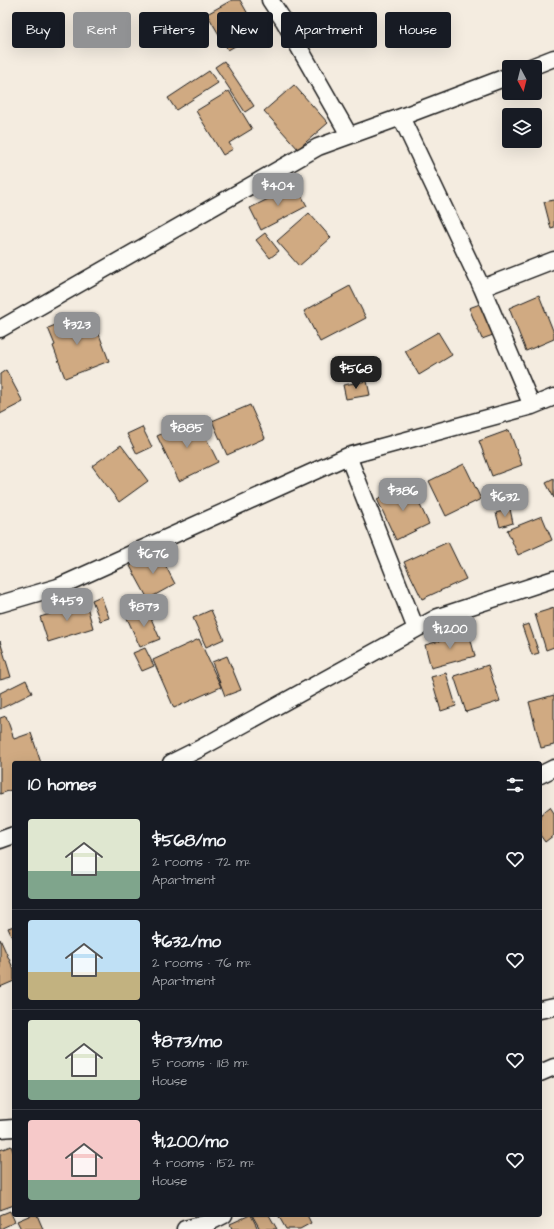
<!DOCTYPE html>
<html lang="en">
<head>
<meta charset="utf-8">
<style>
  :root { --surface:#171b24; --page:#242831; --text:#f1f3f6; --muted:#9ea1a6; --line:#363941; --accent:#919294 }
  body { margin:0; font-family:"Architects Daughter",sans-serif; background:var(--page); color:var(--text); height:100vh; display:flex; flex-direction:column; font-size:15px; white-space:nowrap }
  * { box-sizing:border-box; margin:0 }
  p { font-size:13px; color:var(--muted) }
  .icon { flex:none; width:22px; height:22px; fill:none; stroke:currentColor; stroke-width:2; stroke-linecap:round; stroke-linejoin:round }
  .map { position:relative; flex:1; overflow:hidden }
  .drawer { position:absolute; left:12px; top:761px; width:530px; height:456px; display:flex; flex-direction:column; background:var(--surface); border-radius:4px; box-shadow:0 4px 16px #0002 }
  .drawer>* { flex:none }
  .hud { position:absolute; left:12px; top:12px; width:530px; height:36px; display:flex; gap:8px }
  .needle { width:26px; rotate:173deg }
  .controls { position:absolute; left:502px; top:60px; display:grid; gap:8px }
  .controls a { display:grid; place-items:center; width:40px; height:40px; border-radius:4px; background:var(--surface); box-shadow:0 4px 16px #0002; font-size:20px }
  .price { position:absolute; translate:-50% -34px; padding:0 9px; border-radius:8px; background:var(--accent); color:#fff; font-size:13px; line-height:26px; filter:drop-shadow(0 1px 2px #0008) }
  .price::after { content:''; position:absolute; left:50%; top:24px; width:12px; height:9px; margin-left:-6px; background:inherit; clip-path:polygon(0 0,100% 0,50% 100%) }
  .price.selected { background:#222; color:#fff }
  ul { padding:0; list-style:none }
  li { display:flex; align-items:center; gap:12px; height:100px; padding:0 16px }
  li+li { border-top:1px solid var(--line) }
  li span { display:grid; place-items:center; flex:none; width:112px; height:80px; border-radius:4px; color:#555 }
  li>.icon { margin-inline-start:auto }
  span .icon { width:48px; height:48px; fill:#fffc; stroke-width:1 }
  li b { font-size:17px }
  h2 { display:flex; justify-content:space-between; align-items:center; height:48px; padding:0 16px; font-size:17px }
  .chip { padding:0 14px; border-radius:4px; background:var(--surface); box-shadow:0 4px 16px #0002; font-size:14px; line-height:36px }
  .chip.selected { background:var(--accent); color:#fff }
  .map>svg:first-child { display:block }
  .building { fill:#d0aa82; stroke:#1c1c1c }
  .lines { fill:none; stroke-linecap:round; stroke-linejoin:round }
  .minor-casing { stroke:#1c1c1c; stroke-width:19 }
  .minor { stroke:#fdfcf7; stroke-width:16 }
</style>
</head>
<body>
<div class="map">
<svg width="554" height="1229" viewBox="0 0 554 1229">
  <rect width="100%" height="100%" fill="#f4ece0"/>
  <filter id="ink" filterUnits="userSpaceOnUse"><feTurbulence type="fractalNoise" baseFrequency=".025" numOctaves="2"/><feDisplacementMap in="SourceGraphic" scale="8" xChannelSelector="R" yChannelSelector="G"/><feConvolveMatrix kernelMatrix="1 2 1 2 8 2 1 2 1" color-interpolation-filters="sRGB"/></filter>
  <g filter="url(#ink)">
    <path class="building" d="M232,0H240L248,14L243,17L253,36L228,50L207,14Z
      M224,61L254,106L245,112L215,67Z
      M209,71L218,83L176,110L168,98Z
      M294,85L328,123L298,149L264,111Z
      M229,91L252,129L229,143L233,149L223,155L196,111Z
      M296,185L307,206L261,230L250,208Z
      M554,200V228L551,229L544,202Z
      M309,213L331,238L299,266L277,241Z
      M265,233L279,251L270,258L256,240Z
      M350,286L366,318L320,342L304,311Z
      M539,295L554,333V339L526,351L509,308Z
      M480,304L493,335L482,339L469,308Z
      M83,314L90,332L97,329L109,361L65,378L53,346L55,345L48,328Z
      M438,332L452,355L419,375L405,351Z
      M6,370L23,402L0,414V374Z
      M367,381L370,395L346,399L343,385Z
      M250,405L265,438L227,455L212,421Z
      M196,418L218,462L179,481L157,436Z
      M142,427L152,447L137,454L127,434Z
      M509,430L522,465L492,476L479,441Z
      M121,445L148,481L119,502L92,466Z
      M464,464L481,499L446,516L429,481Z
      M554,479V498L546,483Z
      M410,484L429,524L396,540L377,499Z
      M510,509L513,523L500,527L496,513Z
      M542,516L552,540L518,555L507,530Z
      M448,542L466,579L422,599L404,562Z
      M158,551L175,584L148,599L130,566Z
      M101,596L109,618L100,621L92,600Z
      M86,603L93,628L48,642L40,617Z
      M554,608V647L546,650L535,614Z
      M147,609L160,639L140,647L127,618Z
      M211,610L224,639L206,647L193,618Z
      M529,624L539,653L532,655L522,626Z
      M469,633L475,656L431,668L425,645Z
      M199,639L221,687L174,708L153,660Z
      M0,641L11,677L0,680Z
      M145,648L154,666L142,671L133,653Z
      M227,656L241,690L225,696L212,662Z
      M488,665L500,701L466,712L454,676Z
      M446,673L456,706L441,711L431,677Z
      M26,680L32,693L0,709V693Z
      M554,695V745L541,748L529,702Z
      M6,716L14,739L31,733L41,763H14V789L0,794V718Z
      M550,807L554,813V835L545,842L540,835V815Z
      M14,926V942L8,928Z
      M0,939L14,970V981L0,987Z
      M11,1146L14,1154V1205L0,1210V1150Z
      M10,1211L15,1222L0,1229V1215Z
      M31,1215H37L43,1229H21L17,1221Z
      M250,1215H251L258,1229H232L230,1224Z
      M252,1215H269L277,1229H260Z
      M278,1215H307L311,1223L300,1229H286Z"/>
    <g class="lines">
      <defs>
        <path id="minor" d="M270,0L284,21L349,135
          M531,67L554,58
          M401,117L482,288L532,406
          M482,288L554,260
          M0,329L318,147L401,117L509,76
          M348,456L416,629
          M0,604L58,587L348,456L532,406L554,397
          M171,763L199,749L438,617L554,579
          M540,775L554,768
          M0,840L14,835
          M540,1010L554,1007
          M540,1073L554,1067
          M0,1129L14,1128
          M185,1229L208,1223L224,1215"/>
      </defs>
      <use href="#minor" class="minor-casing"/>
      <use href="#minor" class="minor"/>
    </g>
  </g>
</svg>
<div class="controls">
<a><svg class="needle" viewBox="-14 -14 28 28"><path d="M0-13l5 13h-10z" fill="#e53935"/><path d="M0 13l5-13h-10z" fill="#9ea1a6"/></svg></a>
<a><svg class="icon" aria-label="layers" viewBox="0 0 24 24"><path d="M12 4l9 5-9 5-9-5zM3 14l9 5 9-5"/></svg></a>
</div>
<b class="price" style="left:278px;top:207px">$404</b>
<b class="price" style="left:77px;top:346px">$323</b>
<b class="price selected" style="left:356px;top:390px">$568</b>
<b class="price" style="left:187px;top:449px">$885</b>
<b class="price" style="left:403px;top:512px">$386</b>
<b class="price" style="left:505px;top:518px">$632</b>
<b class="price" style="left:153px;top:575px">$676</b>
<b class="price" style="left:67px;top:622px">$459</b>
<b class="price" style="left:144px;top:628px">$873</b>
<b class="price" style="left:450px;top:650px">$1,200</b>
<div class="hud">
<a class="chip">Buy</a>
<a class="chip selected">Rent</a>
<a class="chip">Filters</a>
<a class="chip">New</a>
<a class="chip">Apartment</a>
<a class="chip">House</a>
</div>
<section class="drawer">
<h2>10 homes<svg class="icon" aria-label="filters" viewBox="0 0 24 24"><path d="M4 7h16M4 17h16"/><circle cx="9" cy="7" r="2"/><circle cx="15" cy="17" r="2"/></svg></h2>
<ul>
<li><span style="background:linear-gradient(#dfe7d0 65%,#7fa58c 0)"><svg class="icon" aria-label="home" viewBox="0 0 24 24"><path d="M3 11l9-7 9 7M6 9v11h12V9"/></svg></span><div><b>$568/mo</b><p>2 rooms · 72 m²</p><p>Apartment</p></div><svg class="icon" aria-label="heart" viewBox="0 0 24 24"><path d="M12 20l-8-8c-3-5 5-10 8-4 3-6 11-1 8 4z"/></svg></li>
<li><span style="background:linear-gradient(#bfe0f5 65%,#c2b280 0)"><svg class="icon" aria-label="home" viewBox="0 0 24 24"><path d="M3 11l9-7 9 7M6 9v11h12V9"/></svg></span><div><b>$632/mo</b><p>2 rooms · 76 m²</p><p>Apartment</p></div><svg class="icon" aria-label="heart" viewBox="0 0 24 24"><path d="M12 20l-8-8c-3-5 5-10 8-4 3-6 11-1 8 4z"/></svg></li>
<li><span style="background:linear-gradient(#dfe7d0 75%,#7fa58c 0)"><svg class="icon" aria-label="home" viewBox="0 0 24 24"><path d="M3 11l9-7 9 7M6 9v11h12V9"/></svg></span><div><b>$873/mo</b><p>5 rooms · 118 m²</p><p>House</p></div><svg class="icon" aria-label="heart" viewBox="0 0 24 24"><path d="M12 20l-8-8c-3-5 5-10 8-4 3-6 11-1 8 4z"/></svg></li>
<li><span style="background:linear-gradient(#f6c9c9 75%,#7fa58c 0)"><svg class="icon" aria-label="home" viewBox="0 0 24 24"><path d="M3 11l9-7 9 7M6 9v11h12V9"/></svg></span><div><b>$1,200/mo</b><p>4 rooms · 152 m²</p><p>House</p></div><svg class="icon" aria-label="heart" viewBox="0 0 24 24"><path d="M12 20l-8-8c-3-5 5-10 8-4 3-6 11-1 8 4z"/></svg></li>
</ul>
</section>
</div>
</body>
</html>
